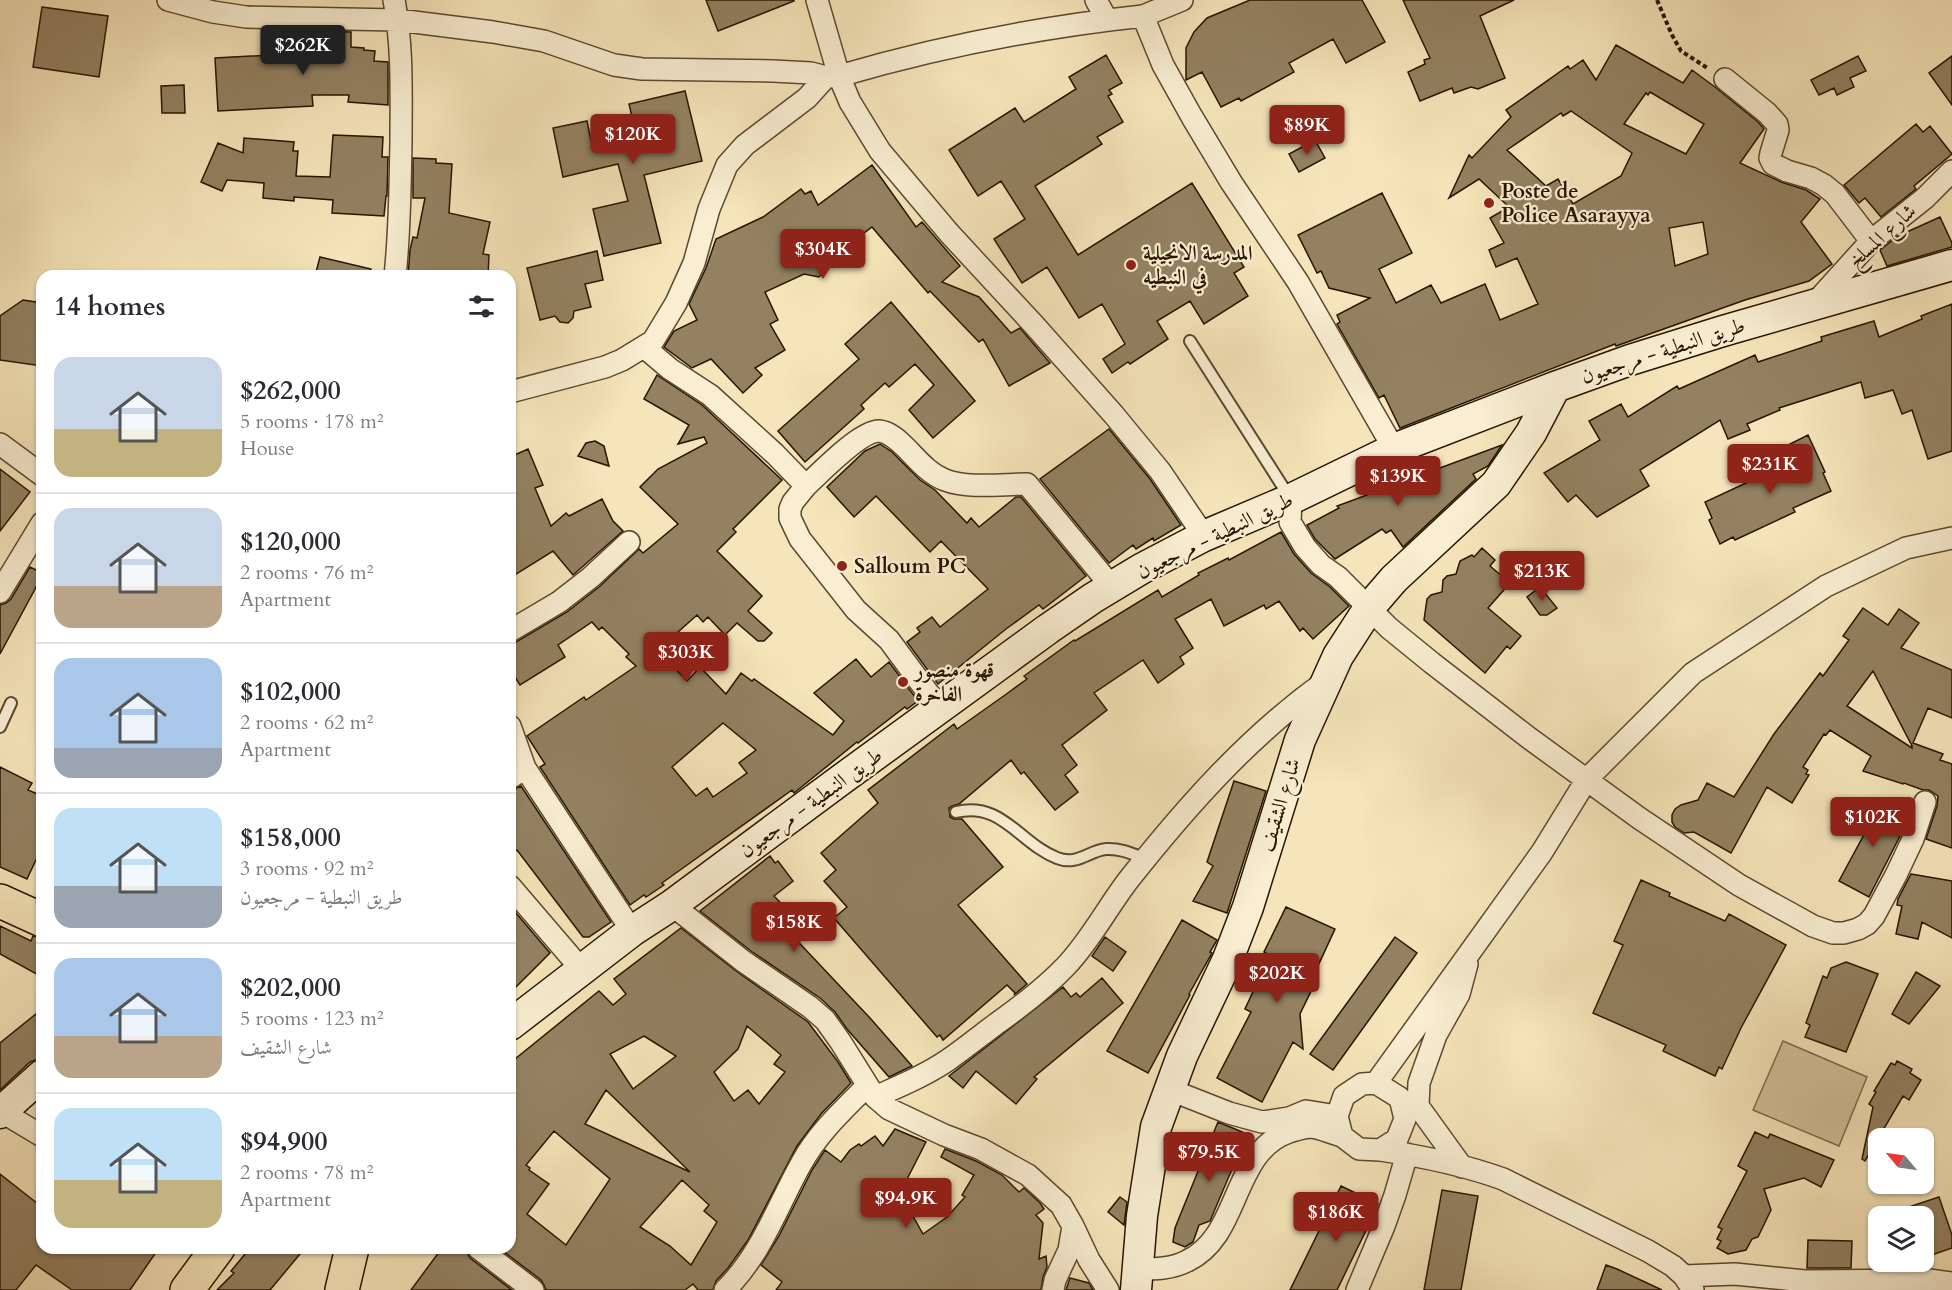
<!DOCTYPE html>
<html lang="en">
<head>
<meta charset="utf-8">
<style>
  :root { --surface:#fff; --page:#f2f2f3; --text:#2b2b33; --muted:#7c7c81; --line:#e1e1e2; --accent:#8f2418 }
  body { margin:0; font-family:Cardo,Amiri,serif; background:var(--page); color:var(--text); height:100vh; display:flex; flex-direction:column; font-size:22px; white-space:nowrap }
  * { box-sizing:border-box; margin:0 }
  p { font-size:20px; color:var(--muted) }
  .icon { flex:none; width:33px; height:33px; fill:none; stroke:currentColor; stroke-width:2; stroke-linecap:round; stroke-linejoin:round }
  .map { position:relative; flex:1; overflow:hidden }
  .details { position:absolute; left:36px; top:270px; width:480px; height:984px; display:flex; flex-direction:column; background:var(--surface); border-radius:18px; box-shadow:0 2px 4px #0004 }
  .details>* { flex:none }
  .needle { width:39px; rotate:299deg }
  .tools { position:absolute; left:1868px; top:1128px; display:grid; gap:12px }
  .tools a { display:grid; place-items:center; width:66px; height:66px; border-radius:12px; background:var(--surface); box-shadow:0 2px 4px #0004; font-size:30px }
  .price { position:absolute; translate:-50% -51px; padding:0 14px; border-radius:6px; background:var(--accent); color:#fff; font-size:20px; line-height:39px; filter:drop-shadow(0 2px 3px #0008) }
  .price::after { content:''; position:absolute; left:50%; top:36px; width:18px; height:14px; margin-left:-9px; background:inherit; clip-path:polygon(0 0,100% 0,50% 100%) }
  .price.active { background:#222; color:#fff }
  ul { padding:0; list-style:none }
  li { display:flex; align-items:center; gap:18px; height:150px; padding:0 18px }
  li+li { border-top:2px solid var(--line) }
  li span { display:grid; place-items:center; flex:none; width:168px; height:120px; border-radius:18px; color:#555 }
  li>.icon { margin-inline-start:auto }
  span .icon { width:72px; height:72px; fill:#fffc; stroke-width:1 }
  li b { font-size:26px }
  h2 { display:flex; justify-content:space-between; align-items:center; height:72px; padding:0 18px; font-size:26px }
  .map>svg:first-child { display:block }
  .grass { fill:#d3c19a; stroke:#7e6a4d; stroke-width:1.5 }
  .building { fill:#938161; stroke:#281400; stroke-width:1.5; fill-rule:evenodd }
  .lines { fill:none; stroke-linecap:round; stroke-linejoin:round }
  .service-casing { stroke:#5c482e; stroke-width:14 }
  .minor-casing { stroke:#5c482e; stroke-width:24 }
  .secondary-casing { stroke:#281400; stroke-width:33 }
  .primary-casing { stroke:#281400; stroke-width:36 }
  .path { stroke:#281400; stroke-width:4; stroke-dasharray:4.5 3; stroke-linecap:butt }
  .service { stroke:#f9eed2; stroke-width:10 }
  .minor { stroke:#f9eed2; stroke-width:21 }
  .secondary { stroke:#f9eed2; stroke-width:30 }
  .primary { stroke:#f6e5ba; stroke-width:33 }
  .poi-dot { fill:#8f2418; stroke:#f9eed2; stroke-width:2 }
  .labels { text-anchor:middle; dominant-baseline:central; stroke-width:4.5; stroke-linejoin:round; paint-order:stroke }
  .poi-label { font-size:21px; font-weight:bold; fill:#281400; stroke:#f9eed2; text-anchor:start }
  .street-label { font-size:21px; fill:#281400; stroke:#f9eed2 }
</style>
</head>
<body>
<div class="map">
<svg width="1952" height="1290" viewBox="0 0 1952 1290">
  <rect width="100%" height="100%" fill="#f6e5ba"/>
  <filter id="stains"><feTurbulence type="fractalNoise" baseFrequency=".00333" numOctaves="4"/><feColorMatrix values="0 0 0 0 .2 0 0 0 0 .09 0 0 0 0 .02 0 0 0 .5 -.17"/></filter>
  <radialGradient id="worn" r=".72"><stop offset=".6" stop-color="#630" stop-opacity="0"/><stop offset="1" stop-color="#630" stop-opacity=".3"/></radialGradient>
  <path class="grass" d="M1783,1041L1867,1077L1839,1146L1753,1110Z"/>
  <path class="building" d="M706,0H794V1L718,31Z
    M1250,0H1362L1385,42L1346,63L1333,39L1289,63L1294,72L1241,101L1239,98L1221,107L1202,72L1186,80V48L1194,32L1207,18Z
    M1403,0H1514L1480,16L1505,78L1478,89L1471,87L1454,93L1452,88L1420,101L1408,72L1425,64L1424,60L1430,58Z
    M42,7L108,16L99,77L33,67Z
    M311,31L351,32V47L364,48V50L375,51L374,61L388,62V105L348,102L349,95H312L313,106L218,111L215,58L310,53Z
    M1616,45L1683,83L1692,70L1715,87L1758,122L1764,129L1740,163L1781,182L1806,190L1820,199L1801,222L1832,264L1809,281L1745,300L1616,346L1615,344L1400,428L1384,395L1379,398L1337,324L1340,322L1337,315L1370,298L1329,288L1321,271L1317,273L1298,235L1382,193L1412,253L1379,269L1396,303L1431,285L1441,303L1485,284L1500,320L1538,304L1517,258L1496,267L1489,250L1504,243L1490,218L1509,207L1479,179L1449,198L1469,155L1472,158L1511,117L1506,110L1568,66L1570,69L1583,60L1596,80ZM1650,92L1704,124L1686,154L1624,124L1646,93L1648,95ZM1571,111L1632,153L1621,176L1573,204L1558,179L1546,186L1507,150L1561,113L1563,116ZM1703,222L1708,254L1675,266L1669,228Z
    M1106,55L1122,83L1109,90L1112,94L1108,96L1123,122L1097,137L1102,144L1035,186L1078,255L1192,183L1244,267L1234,273L1248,296L1204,324L1190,301L1157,321L1168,339L1130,364L1128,362L1112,373L1103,359L1125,344L1102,304L1079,318L1047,267L1022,283L994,239L1025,219L1001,181L978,196L949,150L1015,108L1024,122L1076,89L1069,77Z
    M1858,56L1866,71L1850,78L1854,87L1837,95L1834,88L1819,95L1811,80Z
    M1952,56V105L1929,73Z
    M184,85L185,113H162L161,86Z
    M685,91L702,161L644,175L661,243L604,256L593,209L628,201L618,164L563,177L553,128L587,121L591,141L635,130L629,104Z
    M1916,124L1923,132L1930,126L1952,154L1914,186L1916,189L1881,217L1865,198L1859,203L1844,185Z
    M333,135L383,137L382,157H388L387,196H386L384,216L332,213L333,200L294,197V201L263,198L264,183L227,180L222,191L201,182L218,143L243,153L244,138L294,142L293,151H298L296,176L330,177Z
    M1315,140L1325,158L1299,172L1289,154Z
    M413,158L436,159V163L452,164L449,213L490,222L483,254L489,255L488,276H408L410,250L413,237L417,238L425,198H413Z
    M872,165L916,227L922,222L960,266L942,282L979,297L1011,333L1020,328L1050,363L1009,386L983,339L979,342L930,291L928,293L872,227L864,233L828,244L830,257L828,267L819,277L804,274L765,292L778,320L770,324L785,350L755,368L762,375L743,393L711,359L692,368L664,347L674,331L697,320L689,304L706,268L716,239L763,217L801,189L805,194L811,191L818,205Z
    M1940,217L1952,243V247L1887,266L1880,250L1898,236Z
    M597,251L603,280L585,284L591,307L574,311L573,318L568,323L560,322L555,316L540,320L527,268Z
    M320,257L371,269L370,276H315Z
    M23,300L42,303V366L0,360V316Z
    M891,302L975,401L933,438L909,410L934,385L915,364L889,387L885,383L861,405L864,409L805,462L778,431L859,359L845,344Z
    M1952,304V451L1928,459L1912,410L1902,414L1893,390L1865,398L1861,382L1779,408L1780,410L1747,424L1750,430L1728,439L1720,420L1640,470L1649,486L1597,517L1576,495L1568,502L1544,473L1600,440L1589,421L1621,404L1628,417L1677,386L1679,389L1755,355L1758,362L1822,341L1821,337L1874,321L1879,337L1922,319L1921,316Z
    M657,375L702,405L782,480L733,529L736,532L717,551L762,596L748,611L772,633L764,641H758L737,623L725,635L708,617L703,622L697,615L658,650L687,681L700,667L726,694L741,673L752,681L754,679L833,735L844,721L814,693L856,659L871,677L889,662L918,701L907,709L905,707L858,743L857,742L794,793L792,790L662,883L664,885L646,897L644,895L630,905L540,767L545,764L527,736L584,697L586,700L636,666L626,657L629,654L602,627L599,630L592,622L558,645L565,657L520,685L510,669V644L516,642L567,612L599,587L639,549L643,553L678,524L640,487L658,469L707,443L704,437L678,444L689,425L644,399ZM723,723L756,750L739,763L747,773L713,797L707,788L696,796L672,767Z
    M1109,429L1150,479L1181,525L1154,541L1153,538L1136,549L1133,545L1109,563L1040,479Z
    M1808,435L1825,472L1823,473L1831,491L1793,508L1795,512L1735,540L1733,537L1720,544L1709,520L1712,518L1705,502L1793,461L1786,446Z
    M595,441L604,446L609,466L578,456L586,443Z
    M880,444L892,452L920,480L935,490L967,523L971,518L979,527L1016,497H1021L1086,576L1043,609L1039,605L1006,629L938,684L907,642L920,632L917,628L932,617L940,627L988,589L941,541L930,552L876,496L854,517L827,487L865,451Z
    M1502,445L1488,466L1473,474L1476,479L1403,547L1391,530L1386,533L1382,529L1335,559L1315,539L1307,525L1339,508L1337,506Z
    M528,449L543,485L535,488L551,526L566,513L569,516L602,499L613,521L623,531L573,575L553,551L510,578V457Z
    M0,469L30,492L0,531Z
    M1281,532L1294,554L1311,573L1330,587L1349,606L1313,639L1303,628L1300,631L1279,601L1266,609L1264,605L1224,626L1211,599L1175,619L1193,648L1180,657L1184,664L1158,683L1143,660L1094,693L1107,710L1062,745L1077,765L1065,775L1078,792L1055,810L1024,772L1021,774L1011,760L959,804L952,806L949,808L950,817L954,819H962L1003,867L958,905L1027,984L1014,995L1015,993L1007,985L943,1040L940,1035L937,1037L834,918L847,907L824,881L836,870L821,853L878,803L868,790L954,724L957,729L1005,695L1027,679L1024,676L1074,640L1075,641L1158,590L1162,597L1199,575L1198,573L1228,558L1229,560Z
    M1482,548L1495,560L1490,566L1510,583L1488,608L1521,636L1510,649L1507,646L1485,673L1424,620L1427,599L1431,595L1442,592L1443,580L1447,576L1456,574L1460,561L1472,555L1474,557Z
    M30,567L42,573V576L0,654V605L6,603L11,599Z
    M1540,587L1557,608L1547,615H1540L1527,597Z
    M1863,608L1888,625L1899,609L1919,623L1901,648L1952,670V718L1928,708L1913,743L1943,754L1940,760L1952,764V848L1926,839L1937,806L1938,796L1929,790H1923L1904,783L1903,784L1863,771L1871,756L1830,730L1826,735L1824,734L1803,767L1808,770L1806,774L1809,775L1792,803L1767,787L1731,853L1694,832L1684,833L1675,827L1672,822V815L1675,809L1681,805L1698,800L1707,783L1734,797L1774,734L1820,673L1823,676L1849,640L1843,636ZM1873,671L1912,746V748L1847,706Z
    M0,767L32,783L28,790L42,796V847L27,879L0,867Z
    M1234,781L1266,791L1227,913L1193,901L1213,866L1207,862Z
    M521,786L611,922L589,937H583L517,850L510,855V791Z
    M1867,801L1906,819L1901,834L1869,897L1839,881L1867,829L1856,824Z
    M770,856L775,863L778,861L793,881L774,896L798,921L788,931L870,1018L912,1066L889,1077L847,1029L835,1012L820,998L751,951L700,911Z
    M1911,874L1952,881V938L1922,922L1918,939L1896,934L1902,906L1897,905L1898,899Z
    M1641,880L1670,893L1669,896L1725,921L1729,914L1786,945L1741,1028L1722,1069L1719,1067L1715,1076L1663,1051L1666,1045L1593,1013L1623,945L1614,941Z
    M510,906L550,953L510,993Z
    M1286,907L1335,929L1311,981L1315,983L1300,1014L1303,1049L1293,1042L1262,1102L1217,1078L1251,1012L1245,1009L1270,955L1264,952Z
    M1182,920L1217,940L1210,952L1212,953L1189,994L1190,995L1148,1073L1107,1051Z
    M0,926L31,941L33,936L42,938V977L0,954Z
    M681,928L736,971L808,1022L838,1062L851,1083L821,1114L797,1146L748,1240L728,1268L716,1281L713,1290H698L693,1284L685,1290H546L544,1285L541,1280L499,1248H510V1063L599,991L613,1005L626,994L614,979ZM747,1026L781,1055L774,1064L785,1072L759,1104L748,1090L734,1101L714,1072L738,1049ZM644,1036L676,1056L633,1089L610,1054ZM606,1090L690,1172L585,1124ZM554,1131L610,1179L566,1245L527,1214L549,1184L529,1170L530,1168L526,1165ZM682,1180L709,1205L704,1211L717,1222L691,1265L670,1246L640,1227Z
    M1105,937L1126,952L1113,971L1092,956Z
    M1395,937L1417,953L1333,1070L1310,1054Z
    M1846,962L1878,974L1846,1052L1805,1037L1810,1025L1806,1023L1823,976L1827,978L1831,968Z
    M1916,972L1940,986L1909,1024L1892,1014Z
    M1102,978L1123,1003L1034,1077L1037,1079L1016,1104L976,1071L963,1088L949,1076L1063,987L1071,997L1076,993L1080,997Z
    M42,1009V1058L30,1062L0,1090V1043Z
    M1897,1061L1912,1069L1910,1073L1921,1080L1909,1100L1903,1096L1865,1161L1862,1159L1873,1107L1869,1104L1876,1092L1874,1091L1891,1063L1895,1065Z
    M1218,1122L1247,1134L1210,1221L1199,1225L1193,1242L1185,1247L1173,1242L1175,1228Z
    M895,1129L926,1142L900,1193L923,1234L947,1217L965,1197L962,1195L974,1175L941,1157L945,1149L976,1161L1002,1175L1019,1192L1024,1188L1040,1203L1044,1209L1036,1215L1043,1223L1039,1259L1046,1256L1047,1267L1043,1277L1041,1290H776L782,1282L761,1265L779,1236L812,1170L825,1150L841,1162L850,1150L859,1144L861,1146L875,1136L883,1146Z
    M1755,1132L1768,1138L1770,1134L1834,1160L1821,1187L1804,1178L1764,1189L1771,1210L1758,1237L1752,1239L1746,1250L1728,1254L1717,1248L1721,1241L1717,1239L1722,1229L1718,1227L1747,1171L1738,1166Z
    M0,1174L42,1207V1248H159L130,1290H72L36,1265L16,1290H0Z
    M1341,1186L1378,1204L1376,1210L1337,1290H1290Z
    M1442,1190L1478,1196L1461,1290H1424Z
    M1120,1197L1127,1202L1124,1225L1108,1212Z
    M1939,1197L1952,1235V1248L1923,1258V1216H1892L1891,1213Z
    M1808,1240L1852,1241L1851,1268H1807Z
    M250,1248H305L270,1290H217L234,1273L231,1271Z
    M442,1248H465L467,1253L470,1258L512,1290H411Z
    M1606,1265L1617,1269L1662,1290H1597Z
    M1070,1278L1089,1283L1093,1290H1066Z"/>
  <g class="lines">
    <defs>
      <path id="service" d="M1190,341L1290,498
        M0,727L11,703
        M956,812C1002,801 1019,843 1057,858C1077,866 1088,851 1106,849C1120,848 1133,854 1146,859"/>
      <path id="minor" d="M168,0L213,12L246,17L398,20L493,32L544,41L614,65L642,69L773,71L811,73L826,77L839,76C938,47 1041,27 1143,16L1163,65L1192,117L1231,182L1298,282L1394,449
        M394,0C403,47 401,95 401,142C400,187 400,231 395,276
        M817,0L839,76L850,102L880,151L949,233L1035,326L1114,415L1160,471L1204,536
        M1096,0L1107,20
        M1143,16L1182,0
        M1725,79L1767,113L1777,124L1778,130L1771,153L1770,158L1773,164L1787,171L1811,178L1824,185L1835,194L1871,241
        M1815,303L1871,241L1925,198L1952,171
        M644,347L670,369L710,395L775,454L806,486L793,502L790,509V518L800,539L856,610L889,640L940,709
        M510,392L605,367L622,360L653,341L676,303L694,263L709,209L727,165L745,145L807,98L826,77
        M0,444L42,475
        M806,486C820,473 860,431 879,431C890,432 899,441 906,448C918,460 929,474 945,480C968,489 1003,484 1027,484L1112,587
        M1291,499L1290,522L1305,547L1321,565L1338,577L1389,628L1432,663L1529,738L1639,818L1739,885L1813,926L1833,933H1844L1858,929L1867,924L1874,916L1896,875L1913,839L1925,802
        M0,592L42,523
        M510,631L559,602L590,578L629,542
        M510,726L525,768L632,931
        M510,778L525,768
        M510,886L582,970
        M672,905L743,961L810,1007L825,1020L840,1041L875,1097L889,1109L944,1135L981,1149L1028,1175L1061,1205L1073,1226L1089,1260L1108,1290
        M1376,1083L1542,852L1587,779L1693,673L1826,586L1906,548L1952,538
        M1376,1083L1400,1098L1405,1119L1397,1139L1380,1150L1359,1149L1342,1136L1337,1116L1344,1096L1362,1084Z
        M1168,1089L1229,1113L1262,1122L1289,1118L1306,1111L1337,1116
        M875,1097C900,1086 926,1075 948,1060C965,1048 980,1036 996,1024C1020,1007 1045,988 1066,966C1091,940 1108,906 1130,878C1188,805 1250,735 1326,681
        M2,1112L42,1136
        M1380,1150C1421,1156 1464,1165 1503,1179L1648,1251L1673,1266L1684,1276L1693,1290
        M1462,1167L1418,1106L1419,1083L1436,1035L1459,994L1467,964
        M478,1248L533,1290
        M1138,1269C1155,1269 1172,1269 1187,1261C1241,1236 1231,1152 1289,1132C1296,1130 1304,1127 1312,1127C1321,1128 1333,1134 1342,1136
        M1684,1276L1735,1274L1805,1281L1929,1280L1952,1283
        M725,1290C761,1255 777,1207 801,1164C817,1134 843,1110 867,1086
        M1053,1290L1055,1280L1069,1250L1073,1226
        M1357,1290L1384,1226L1395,1195L1407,1154"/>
      <path id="secondary" d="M510,1025L632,931L672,905L842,779L1048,629L1093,598L1141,569L1204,536L1291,499L1394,449L1555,387L1630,360L1723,331L1952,265
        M0,1113L42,1075
        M1136,1290L1142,1216L1156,1127L1182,1056L1228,959L1248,907L1300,740L1338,656L1369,608L1394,579L1496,484L1531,433L1555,387"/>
      <path id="primary" d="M0,901L42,920
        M187,1290L218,1248
        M342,1290L352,1248"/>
    </defs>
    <use href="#service" class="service-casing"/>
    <use href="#minor" class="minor-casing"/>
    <use href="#secondary" class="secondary-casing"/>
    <use href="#primary" class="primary-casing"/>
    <path class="path" d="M1657,0L1672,35L1681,51L1709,69"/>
    <use href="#service" class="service"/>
    <use href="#minor" class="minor"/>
    <use href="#secondary" class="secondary"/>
    <use href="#primary" class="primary"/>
  </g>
  <g class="poi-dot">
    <circle cx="1489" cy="203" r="6"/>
    <circle cx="1131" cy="265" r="6"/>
    <circle cx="842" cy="566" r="6"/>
    <circle cx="903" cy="682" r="6"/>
  </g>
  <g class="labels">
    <g class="poi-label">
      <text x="1501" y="191">Poste de<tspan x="1501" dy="24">Police Asarayya</tspan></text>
      <text x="1143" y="253">المدرسة الانجيلية<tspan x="1143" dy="24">في النبطيه</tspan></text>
      <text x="854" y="566">Salloum PC</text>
      <text x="915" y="670">قهوة منصور<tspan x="915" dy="24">الفاخرة</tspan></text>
    </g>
    <g class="street-label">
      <text transform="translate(1882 236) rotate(-42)">شارع المسلخ</text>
      <text transform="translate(1663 351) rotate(-18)">طريق النبطية - مرجعيون</text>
      <text transform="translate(1215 536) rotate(-26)">طريق النبطية - مرجعيون</text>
      <text transform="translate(811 803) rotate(-36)">طريق النبطية - مرجعيون</text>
      <text transform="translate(1280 805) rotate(-73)">شارع الشقيف</text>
    </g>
  </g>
  <rect width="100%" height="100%" filter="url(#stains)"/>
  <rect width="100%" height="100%" fill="url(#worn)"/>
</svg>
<div class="tools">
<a><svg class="needle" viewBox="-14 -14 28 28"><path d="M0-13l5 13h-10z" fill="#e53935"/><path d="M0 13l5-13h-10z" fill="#7c7c81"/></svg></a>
<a><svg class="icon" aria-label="layers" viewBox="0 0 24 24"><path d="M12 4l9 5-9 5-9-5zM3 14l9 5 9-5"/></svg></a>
</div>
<b class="price active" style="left:303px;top:76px">$262K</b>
<b class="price" style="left:1307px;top:156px">$89K</b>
<b class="price" style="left:633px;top:165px">$120K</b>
<b class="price" style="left:823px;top:280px">$304K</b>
<b class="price" style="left:1770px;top:495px">$231K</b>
<b class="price" style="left:1398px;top:507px">$139K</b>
<b class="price" style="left:1542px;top:602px">$213K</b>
<b class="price" style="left:686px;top:683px">$303K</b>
<b class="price" style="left:1873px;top:848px">$102K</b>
<b class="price" style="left:794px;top:953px">$158K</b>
<b class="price" style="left:1277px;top:1004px">$202K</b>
<b class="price" style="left:1209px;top:1183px">$79.5K</b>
<b class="price" style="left:906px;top:1229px">$94.9K</b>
<b class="price" style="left:1336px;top:1243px">$186K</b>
<section class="details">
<h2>14 homes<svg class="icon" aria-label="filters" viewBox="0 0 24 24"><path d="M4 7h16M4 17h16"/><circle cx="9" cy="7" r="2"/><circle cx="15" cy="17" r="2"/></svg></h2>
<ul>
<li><span style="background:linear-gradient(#c9d6e8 60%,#c2b280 0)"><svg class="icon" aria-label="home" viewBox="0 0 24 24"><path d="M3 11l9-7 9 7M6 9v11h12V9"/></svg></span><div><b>$262,000</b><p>5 rooms · 178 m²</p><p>House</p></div></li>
<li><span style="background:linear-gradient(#c9d6e8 65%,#b9a48a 0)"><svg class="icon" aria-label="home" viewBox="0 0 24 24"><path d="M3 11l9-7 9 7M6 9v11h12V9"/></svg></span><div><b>$120,000</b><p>2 rooms · 76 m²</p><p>Apartment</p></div></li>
<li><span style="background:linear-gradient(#a9c7e8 75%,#9aa5b1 0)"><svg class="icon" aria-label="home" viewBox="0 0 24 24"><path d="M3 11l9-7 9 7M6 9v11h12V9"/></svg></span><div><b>$102,000</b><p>2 rooms · 62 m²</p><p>Apartment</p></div></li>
<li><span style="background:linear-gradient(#bfe0f5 65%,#9aa5b1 0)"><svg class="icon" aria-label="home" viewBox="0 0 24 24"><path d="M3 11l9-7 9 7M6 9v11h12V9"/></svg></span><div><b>$158,000</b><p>3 rooms · 92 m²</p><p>طريق النبطية - مرجعيون</p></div></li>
<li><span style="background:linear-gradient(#a9c7e8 65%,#b9a48a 0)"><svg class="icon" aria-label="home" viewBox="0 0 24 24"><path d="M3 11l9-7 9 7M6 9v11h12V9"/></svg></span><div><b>$202,000</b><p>5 rooms · 123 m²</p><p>شارع الشقيف</p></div></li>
<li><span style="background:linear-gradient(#bfe0f5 60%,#c2b280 0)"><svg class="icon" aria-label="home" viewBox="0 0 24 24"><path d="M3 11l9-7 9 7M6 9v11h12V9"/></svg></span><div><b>$94,900</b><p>2 rooms · 78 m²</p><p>Apartment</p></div></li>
</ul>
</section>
</div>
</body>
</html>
